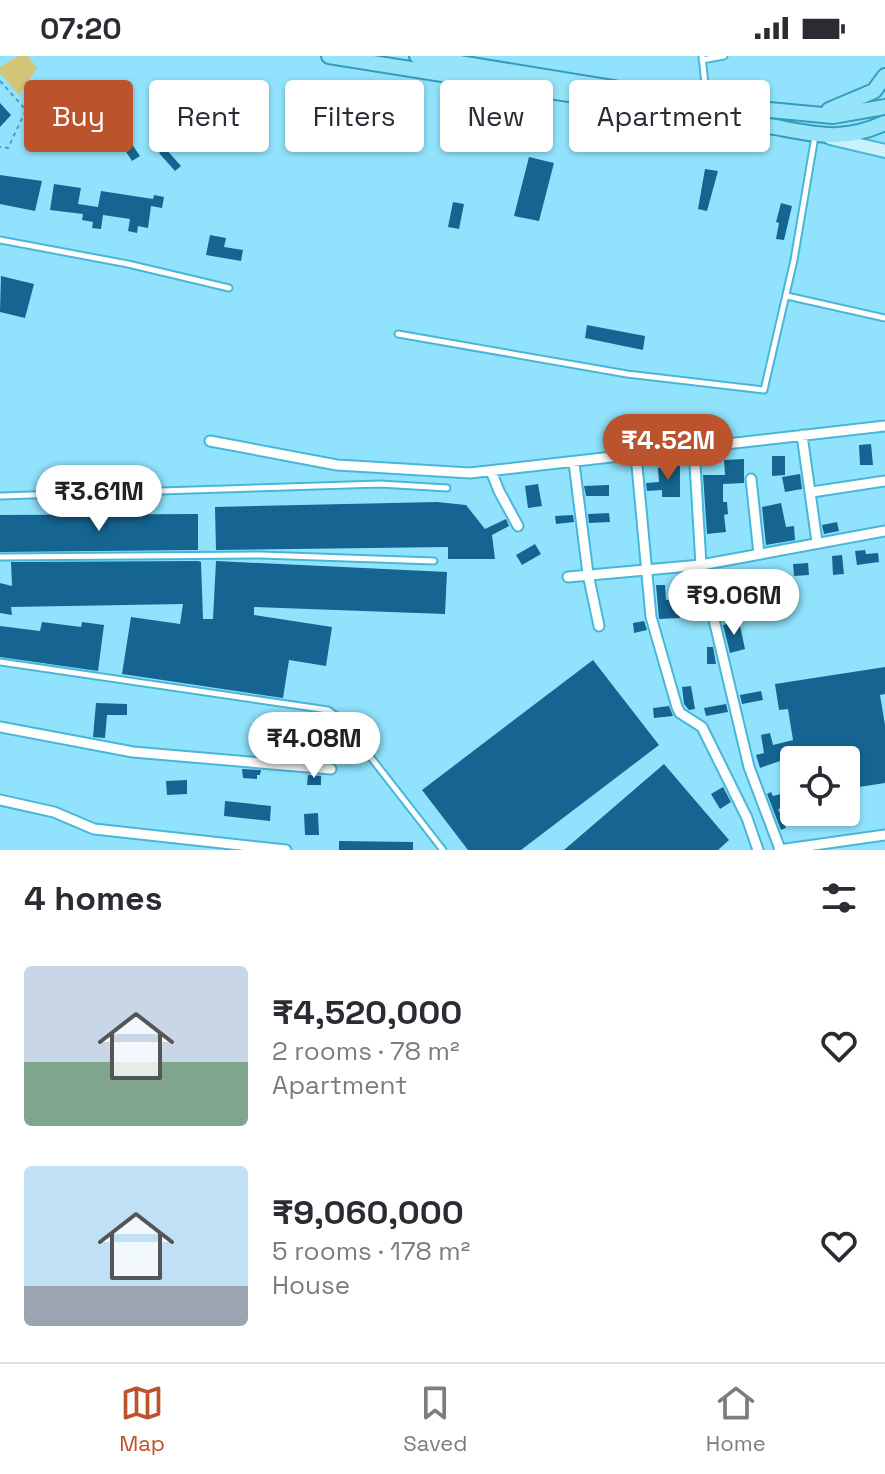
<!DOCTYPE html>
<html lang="en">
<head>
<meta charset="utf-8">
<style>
  :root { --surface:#fff; --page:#f7f7f7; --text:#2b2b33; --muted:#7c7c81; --line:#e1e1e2; --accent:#bb532d }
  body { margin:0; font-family:"Space Grotesk",sans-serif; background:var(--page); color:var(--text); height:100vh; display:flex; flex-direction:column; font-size:30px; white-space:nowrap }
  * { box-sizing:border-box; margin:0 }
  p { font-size:26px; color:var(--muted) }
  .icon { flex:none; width:44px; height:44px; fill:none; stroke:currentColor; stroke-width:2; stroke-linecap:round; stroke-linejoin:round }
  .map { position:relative; height:794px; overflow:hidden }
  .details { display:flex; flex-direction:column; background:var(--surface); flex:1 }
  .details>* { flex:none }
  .hud { position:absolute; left:24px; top:24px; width:838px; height:72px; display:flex; gap:16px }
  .buttons { position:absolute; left:780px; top:690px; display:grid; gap:16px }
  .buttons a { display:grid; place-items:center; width:80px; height:80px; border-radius:8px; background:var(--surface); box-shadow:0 2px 6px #0004; font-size:40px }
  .price { position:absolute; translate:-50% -68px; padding:0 18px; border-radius:28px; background:#fff; color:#222; font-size:26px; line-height:52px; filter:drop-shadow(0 2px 4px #0008) }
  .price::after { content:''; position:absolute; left:50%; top:48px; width:24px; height:18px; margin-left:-12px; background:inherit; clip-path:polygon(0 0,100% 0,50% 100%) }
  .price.selected { background:var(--accent); color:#fff }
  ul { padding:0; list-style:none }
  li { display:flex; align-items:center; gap:24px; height:200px; padding:0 24px }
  li span { display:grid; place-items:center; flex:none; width:224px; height:160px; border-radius:8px; color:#555 }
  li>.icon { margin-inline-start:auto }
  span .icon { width:96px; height:96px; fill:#fffc; stroke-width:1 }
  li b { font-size:34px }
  h2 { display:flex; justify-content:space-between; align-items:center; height:96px; padding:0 24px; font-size:34px }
  .tag { padding:0 28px; border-radius:8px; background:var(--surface); box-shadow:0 2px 6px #0004; font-size:28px; line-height:72px }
  .tag.selected { background:var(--accent); color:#fff }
  .status { display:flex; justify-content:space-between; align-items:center; height:56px; padding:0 40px; background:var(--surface); direction:ltr }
  .status svg { height:22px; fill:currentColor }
  .dock { display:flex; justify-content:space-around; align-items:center; height:112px; border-top:2px solid var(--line); background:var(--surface); font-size:22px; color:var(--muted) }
  .dock a { display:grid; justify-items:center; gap:4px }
  .dock .selected { color:var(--accent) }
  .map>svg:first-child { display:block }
  .green { fill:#d2c578 }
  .building { fill:#166491 }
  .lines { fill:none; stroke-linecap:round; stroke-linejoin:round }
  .lane-casing { stroke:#48b7d7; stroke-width:9 }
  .street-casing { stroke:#48b7d7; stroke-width:13 }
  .secondary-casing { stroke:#48b7d7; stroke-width:16 }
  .primary-casing { stroke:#369cb9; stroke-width:18 }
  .path { stroke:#569bb0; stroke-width:2; stroke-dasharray:4 4; stroke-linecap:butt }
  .lane { stroke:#fff; stroke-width:5 }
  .street { stroke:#fff; stroke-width:9 }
  .secondary { stroke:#caf2fd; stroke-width:12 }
  .primary { stroke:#96e4fa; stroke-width:14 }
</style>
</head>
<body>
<div class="status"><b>07:20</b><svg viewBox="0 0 49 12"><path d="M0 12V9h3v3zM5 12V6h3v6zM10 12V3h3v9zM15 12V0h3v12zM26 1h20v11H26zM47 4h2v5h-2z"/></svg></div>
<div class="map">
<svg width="885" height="794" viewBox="0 0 885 794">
  <rect width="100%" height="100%" fill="#91e3fd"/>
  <path class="green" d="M18,0H28L37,12L19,39L0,17V11Z"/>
  <path class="building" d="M0,47L11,59L0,71Z
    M131,87L140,100L132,105L123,91Z
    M165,92L181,110L175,115L159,97Z
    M529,101L554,107L539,165L514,160Z
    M705,113L718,115L707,155L698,153Z
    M0,119L42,125L35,155L0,148Z
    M54,128L81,132L78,148L98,151L101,135L153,143L154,139L164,141L162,152L151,150L148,172L138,170L137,177L128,175L130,163L103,159L101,173L92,172L93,166L82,164L83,158L50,154Z
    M453,146L464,148L459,173L448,171Z
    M781,147L792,150L784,184L776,183L779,167L776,166Z
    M210,179L226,182L224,191L243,194L241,205L206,199Z
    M1,220L34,228L25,262L0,256Z
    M587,269L645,280L643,294L585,282Z
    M871,388L873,409H860L859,389Z
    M772,400H785V419L772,420Z
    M744,403V427L723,428V446H727L728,458L724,459L726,476L707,478L703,419H725L724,404Z
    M671,409H680V441H662V434L647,435L646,427L659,426L658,412L671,411Z
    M800,418L802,433L785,436L782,421Z
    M538,428L542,450L528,452L525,430Z
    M609,429V440H586L584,430Z
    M437,446L466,449L485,473L506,463L509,470L492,479L495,503H448V491L216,494L215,451Z
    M781,447L786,471L794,470L795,484L766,489L762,451Z
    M609,457L610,466L589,467L588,458Z
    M198,458V494L0,496V459Z
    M573,459L574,466L556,468L555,460Z
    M837,466L839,475L824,478L822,469Z
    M535,488L541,498L522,509L516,499Z
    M865,494L866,498L878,497L879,506L857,509L855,495Z
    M842,499L844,518L833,519L832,500Z
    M198,505L201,506L203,563H213L216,505L447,516L445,558L254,551V559L332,571L326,610L289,604L283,642L122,618L131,561L180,568L183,548L11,551L12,559L0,557V527L12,530L11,506Z
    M808,507L809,519L794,520L793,508Z
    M656,529H665L666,544L679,543L680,562L659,563Z
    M644,565L647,574L634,577L633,567Z
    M739,565L745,593L730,597L723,569Z
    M42,566L81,571L82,566L104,569L98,615L0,601V570L40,575Z
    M707,591H713L716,608H707Z
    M593,604L659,689L521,794H468L422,734Z
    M885,611V638L880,639L885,669V727L846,733V704H792L791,701L760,712L756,699L764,697L761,679L770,677L773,689L793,684L788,653L779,654L775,628Z
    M691,630L695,653L689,654L684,648L682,631Z
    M761,635L763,644L742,648L740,639Z
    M96,647L127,648V659H107L105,682L93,681Z
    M726,648L728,656L706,660L704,652Z
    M669,650L673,660L654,662L653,652Z
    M664,708L729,784L718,794H564Z
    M242,713L261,714L260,719H257V723L243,722Z
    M308,719L321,720V729H307Z
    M187,724V738L167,739L166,725Z
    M723,731L731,746L720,753L711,738Z
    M771,736L773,740L781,738L785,751L778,753L786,772L781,774L767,738Z
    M225,745L271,750L270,765L224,760Z
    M318,757L319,779H305L304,758Z
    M339,785L413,786V794H339Z"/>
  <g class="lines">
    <defs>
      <path id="lane" d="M702,0L707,47
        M702,4L724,0
        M0,184L128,208L229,232
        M787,240L885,262
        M398,278L627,318L764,334L794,204L815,80
        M0,440L380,428L447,432
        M0,501L260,499L434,505
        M0,606L328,654L341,663L443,794"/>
      <path id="street" d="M802,379L817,486
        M210,385L337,409L470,417L885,370
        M694,391L701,509L749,711L780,793
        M636,399L651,561L677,651L680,657L702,671L747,762L758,794
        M574,407L588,518L599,570
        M491,415L499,435L518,470
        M751,423L759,498
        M812,436L885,425
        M568,521L701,509L885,475
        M0,671L133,696L331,713
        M0,744L54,756L94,773L286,794
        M779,794L885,779"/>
      <path id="secondary" d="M830,82L885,95"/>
      <path id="primary" d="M329,0L775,71C818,79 843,86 885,67
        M417,0L716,49L833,60L885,51
        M829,54L874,35L885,20"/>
    </defs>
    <use href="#lane" class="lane-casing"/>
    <use href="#street" class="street-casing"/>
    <use href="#secondary" class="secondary-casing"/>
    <use href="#primary" class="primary-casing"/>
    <path class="path" d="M0,25L26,54L8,92L0,91"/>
    <use href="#lane" class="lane"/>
    <use href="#street" class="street"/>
    <use href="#secondary" class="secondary"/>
    <use href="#primary" class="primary"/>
  </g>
</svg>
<div class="buttons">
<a><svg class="icon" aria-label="locate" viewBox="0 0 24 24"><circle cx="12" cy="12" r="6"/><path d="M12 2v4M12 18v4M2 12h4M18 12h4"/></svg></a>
</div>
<b class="price selected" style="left:668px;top:426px">₹4.52M</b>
<b class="price" style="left:99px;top:477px">₹3.61M</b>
<b class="price" style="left:734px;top:581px">₹9.06M</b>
<b class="price" style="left:314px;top:724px">₹4.08M</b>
<div class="hud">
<a class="tag selected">Buy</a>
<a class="tag">Rent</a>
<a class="tag">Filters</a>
<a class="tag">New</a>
<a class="tag">Apartment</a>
</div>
</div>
<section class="details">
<h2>4 homes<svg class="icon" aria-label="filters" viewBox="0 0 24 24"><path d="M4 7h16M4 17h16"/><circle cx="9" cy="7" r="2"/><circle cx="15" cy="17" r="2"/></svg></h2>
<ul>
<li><span style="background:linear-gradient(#c9d6e8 60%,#7fa58c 0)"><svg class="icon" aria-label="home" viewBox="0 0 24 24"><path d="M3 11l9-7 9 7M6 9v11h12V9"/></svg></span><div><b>₹4,520,000</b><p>2 rooms · 78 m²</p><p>Apartment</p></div><svg class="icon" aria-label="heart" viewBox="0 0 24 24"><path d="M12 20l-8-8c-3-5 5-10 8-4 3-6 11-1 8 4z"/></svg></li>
<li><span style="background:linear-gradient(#bfe0f5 75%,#9aa5b1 0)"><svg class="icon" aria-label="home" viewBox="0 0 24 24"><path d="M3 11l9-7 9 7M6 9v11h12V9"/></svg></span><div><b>₹9,060,000</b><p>5 rooms · 178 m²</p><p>House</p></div><svg class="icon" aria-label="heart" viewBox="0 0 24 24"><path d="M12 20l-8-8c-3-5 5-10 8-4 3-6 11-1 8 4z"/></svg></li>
</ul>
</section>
<nav class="dock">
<a class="selected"><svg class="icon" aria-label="map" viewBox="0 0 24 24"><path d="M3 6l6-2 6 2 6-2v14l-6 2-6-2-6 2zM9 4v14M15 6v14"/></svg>Map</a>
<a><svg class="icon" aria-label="saved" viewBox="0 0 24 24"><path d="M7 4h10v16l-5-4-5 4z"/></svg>Saved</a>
<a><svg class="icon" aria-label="home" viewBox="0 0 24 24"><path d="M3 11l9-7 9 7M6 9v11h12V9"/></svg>Home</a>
</nav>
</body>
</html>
